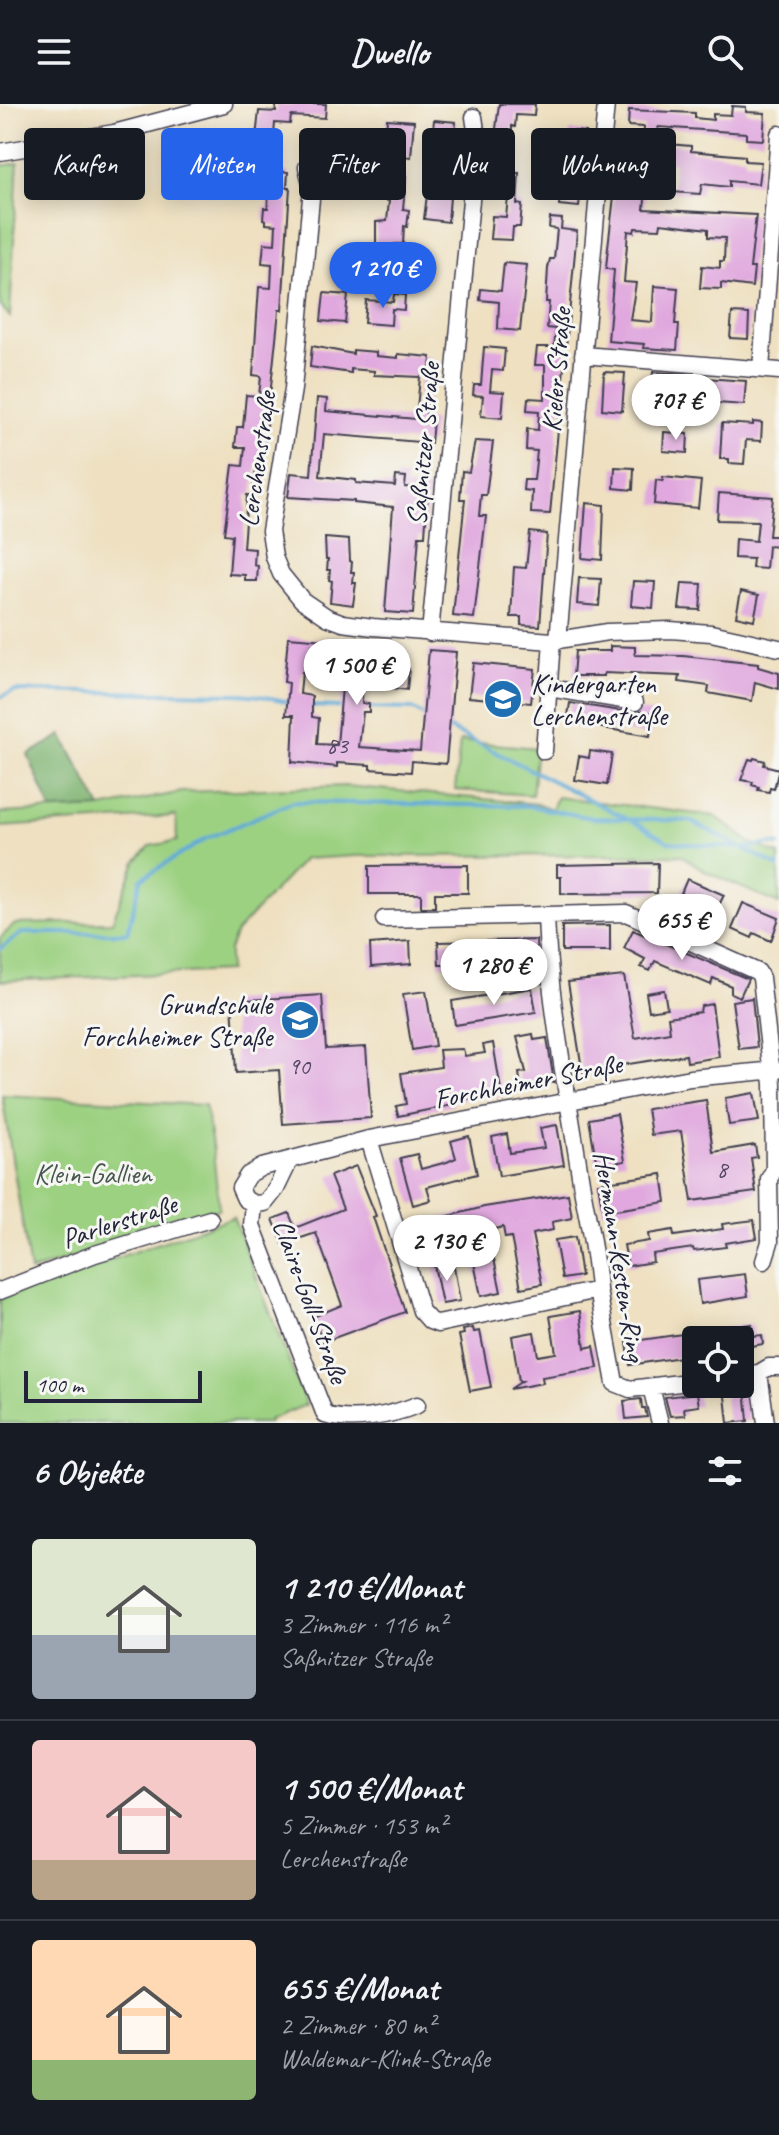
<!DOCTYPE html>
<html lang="de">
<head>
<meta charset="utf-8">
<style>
  :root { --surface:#171b24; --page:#20242c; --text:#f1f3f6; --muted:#9ea1a6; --line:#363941; --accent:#2563eb }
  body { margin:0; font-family:Caveat,sans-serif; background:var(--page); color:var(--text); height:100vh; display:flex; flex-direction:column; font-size:30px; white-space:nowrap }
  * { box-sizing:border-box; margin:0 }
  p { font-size:26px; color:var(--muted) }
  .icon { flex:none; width:44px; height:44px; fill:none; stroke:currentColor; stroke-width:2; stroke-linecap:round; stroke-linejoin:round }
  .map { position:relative; height:1319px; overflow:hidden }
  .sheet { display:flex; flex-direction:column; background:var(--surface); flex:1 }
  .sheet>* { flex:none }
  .hud { position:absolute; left:24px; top:24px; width:732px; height:72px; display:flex; gap:16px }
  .buttons { position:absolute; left:682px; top:1222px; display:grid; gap:16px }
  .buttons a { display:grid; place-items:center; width:72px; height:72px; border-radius:8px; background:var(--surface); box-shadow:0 4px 20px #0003; font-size:40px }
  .scale { position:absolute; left:24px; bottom:20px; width:178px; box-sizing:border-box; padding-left:8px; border:4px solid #22223b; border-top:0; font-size:22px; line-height:28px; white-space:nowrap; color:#22223b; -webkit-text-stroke:6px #f6f6f2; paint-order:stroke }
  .price { position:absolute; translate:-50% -68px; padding:0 18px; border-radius:28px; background:#fff; color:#222; font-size:26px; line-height:52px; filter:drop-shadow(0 2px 4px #0008) }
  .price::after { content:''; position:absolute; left:50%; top:48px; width:24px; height:18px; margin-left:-12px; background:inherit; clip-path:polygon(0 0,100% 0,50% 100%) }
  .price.current { background:var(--accent); color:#fff }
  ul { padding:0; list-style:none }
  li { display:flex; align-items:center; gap:24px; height:200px; padding:0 32px }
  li+li { border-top:2px solid var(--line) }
  li span { display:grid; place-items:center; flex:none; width:224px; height:160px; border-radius:8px; color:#555 }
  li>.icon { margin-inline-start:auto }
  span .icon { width:96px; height:96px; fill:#fffc; stroke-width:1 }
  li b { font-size:34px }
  h2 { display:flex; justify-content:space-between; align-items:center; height:96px; padding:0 32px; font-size:34px }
  .tag { padding:0 28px; border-radius:8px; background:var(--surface); box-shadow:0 4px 20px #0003; font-size:28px; line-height:72px }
  .tag.current { background:var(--accent); color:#fff }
  header { display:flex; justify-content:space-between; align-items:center; height:104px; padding:0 32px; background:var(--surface); font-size:36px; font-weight:700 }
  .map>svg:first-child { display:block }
  .green { fill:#9dd182; stroke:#607a5e; stroke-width:2 }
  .forest { fill:#7eb370; stroke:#506a56; stroke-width:2 }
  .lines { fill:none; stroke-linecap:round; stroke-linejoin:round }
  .stream { stroke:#60aad8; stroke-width:4 }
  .building { fill:#e0a8de; fill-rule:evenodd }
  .minor-casing { stroke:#413e4f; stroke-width:19 }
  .minor { stroke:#fff; stroke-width:16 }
  .labels { text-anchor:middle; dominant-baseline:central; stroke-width:6; stroke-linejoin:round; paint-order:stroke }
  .number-label { font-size:24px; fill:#524464 }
  .street-label { font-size:28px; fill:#22223b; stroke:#f6f6f2 }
  .poi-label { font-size:28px; fill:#22223b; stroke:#f6f6f2; text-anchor:start }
  .park-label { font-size:28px; fill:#475750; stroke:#f6f6f2 }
</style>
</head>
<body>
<header><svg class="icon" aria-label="menu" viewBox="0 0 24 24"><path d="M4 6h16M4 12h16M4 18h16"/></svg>Dwello<svg class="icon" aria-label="search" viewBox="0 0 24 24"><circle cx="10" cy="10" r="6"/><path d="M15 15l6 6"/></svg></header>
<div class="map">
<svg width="779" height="1319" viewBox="0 0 779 1319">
  <rect width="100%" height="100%" fill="#f6f6f2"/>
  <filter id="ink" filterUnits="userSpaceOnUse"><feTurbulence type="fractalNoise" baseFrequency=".0125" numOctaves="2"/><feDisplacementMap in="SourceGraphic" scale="16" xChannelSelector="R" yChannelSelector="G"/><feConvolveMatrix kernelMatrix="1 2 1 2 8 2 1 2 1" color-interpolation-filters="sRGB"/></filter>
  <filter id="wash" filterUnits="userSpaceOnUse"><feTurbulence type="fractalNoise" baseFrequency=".006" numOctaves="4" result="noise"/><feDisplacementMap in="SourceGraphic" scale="32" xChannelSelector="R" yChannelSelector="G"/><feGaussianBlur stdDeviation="1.8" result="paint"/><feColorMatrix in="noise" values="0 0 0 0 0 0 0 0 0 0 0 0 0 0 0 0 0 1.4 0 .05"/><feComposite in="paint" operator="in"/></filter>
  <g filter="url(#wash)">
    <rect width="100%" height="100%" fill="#eee0c0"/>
    <path class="green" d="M18,59L10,213L0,201V62Z
      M460,637L537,644L532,691L455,686Z
      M346,682L538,700L552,705L557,693L715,712L751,739L779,751V800L707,768L681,751L355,752L304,755L236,828L229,846V867L0,877V834L15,820L112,818L136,757L150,742L177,737L176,712L0,723V709L101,704L182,688Z
      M2,991L205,1001L213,1047L219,1105L30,1168Z
      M233,1113L306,1301L268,1316L269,1319H0V1195Z"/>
    <path class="forest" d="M62,631L101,704L51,706L28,651Z"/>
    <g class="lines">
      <path class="stream" d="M0,593L15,587L234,590C248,590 279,594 290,599
        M307,602L342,603
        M367,604L412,605L428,614
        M446,623L624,713
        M632,717L669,738L737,744
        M746,744L770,740L779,741
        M0,845L22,829H127L141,775L205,735L293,698L529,702L592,714L690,717L779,763"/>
    </g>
    <g id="blocks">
      <path class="building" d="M293,0H326L325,14L291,12L290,20L275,19L273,43L255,45L253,71H239L241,34H256L259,7L276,8V1L293,2Z
        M499,0H535L534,12L516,11L515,23L512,22V69H519L517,100L522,101L520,123H513L512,136L490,135L492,112L506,113L508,93L488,91Z
        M732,2L746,3V8L765,9L763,36L746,35V29L658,23L656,39L691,42V47L745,52V57L761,58L758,80L729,77V83L702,80L700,90L672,88L674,58L642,56L644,23L628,22L629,6L695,9V14L713,16V10L731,11Z
        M387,15L414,17L411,53L402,52L400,71L406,72L403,105L409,106L407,123L404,122L403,140H395L390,177L366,174L368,162L358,161L360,148L376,150V118L387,117L389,97L365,92L366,79L376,81L377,69L389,70L391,51L384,50Z
        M434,16L456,18L448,118L424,115L429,75L441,76L443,55L430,54Z
        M570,27L586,28L582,62L567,61Z
        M266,65L288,68L287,83H290L282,206H279L264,350H260L259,359H257L252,391H247L243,444L255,445L254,461L258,462L257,477H245V471L229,470L232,431L224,430L233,361L243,362L245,343H235L237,323H243L246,291L259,292L261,272L253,271L259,183L271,184L272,160L262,159L264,139L275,140L276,121L266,120V116L263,115L264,104H268L269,82H265V78Z
        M625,65L640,66L638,85L646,86L644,105L756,111L750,164H754L752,183L721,179V185L700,184L702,162L720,164V157H724L725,134L708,133V125L661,119L660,125L635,124L634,128L628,127L624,178L636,179L630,216L652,218L654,182L678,184L675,220H679L677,246L643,244L644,240L608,237L614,166L606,165L608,143L617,67H624Z
        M561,79L581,81L579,103L559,101Z
        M550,114L562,115L561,125L577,127L550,410L531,409L532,387L523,386L524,376H534L537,347L526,346L527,325L538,326L539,307L527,306L528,294L545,295V261H535L537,243H554L556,225L547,224L549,198H546L548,164L550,155H554L557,125L549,124Z
        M504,159L527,161L520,227L498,225L499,198L480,196L481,185L501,187Z
        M324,189L348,191L345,219L321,217Z
        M394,190L405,191L404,206L392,205L391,221L364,219L366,196L393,198Z
        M732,209L749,210L748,235L730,234Z
        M312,242L353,250V246L376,248V252L398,254V250L431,253L426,315L433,316L431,339L324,330L320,372L356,376V379L395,382L396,372L406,373L405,383L428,385L425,432H419L413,510L385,508L393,403L354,399V397L288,393L291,369L311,371L317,294L327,295L326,307L416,315L420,273L374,271V267L351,265V269L310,263Z
        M484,243L505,245L503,267L492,266L490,287L504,288L502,314L481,312L483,292L473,291L474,281H481Z
        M604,268L625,269L622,307L602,305Z
        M653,268L686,270L685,289L651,286Z
        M705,274L746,277L744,301L704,298Z
        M753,318L762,319L761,337L746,336L744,360L729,359V355H720L722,319L753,321Z
        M664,328L688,330L687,349L663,347Z
        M475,337L493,338L486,391H481L479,412H486L474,514L453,512L465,395H460L462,367L469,368Z
        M615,363L634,364L633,386L614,384Z
        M663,373L701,377L698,404L654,400L656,376L663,377Z
        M719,389L773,393L769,432H779V443L768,442L766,465L752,464L753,455L734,454L735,435L756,437L758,417L717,416Z
        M586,399L604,401L602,456L582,454Z
        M530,428L547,430L540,522L521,521V513H511L514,463L526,464Z
        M325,434L349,436L350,457L352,458L351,468H354L353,479H356L353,501L330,498L332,477L329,476L330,466H327L328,455H326Z
        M579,474L601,475L599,502L577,500Z
        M633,477L655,478L653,504L631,502Z
        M682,479L702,480L700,506L679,505Z
        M741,487L759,491L754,516L736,512Z
        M288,533L364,539L362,599L369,600V608H363L359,643L420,647L429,546L456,548L446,660L412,657L411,668L370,665V661L337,659V663L292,658L294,611H286L289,579L284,578ZM302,568L343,572L337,641L317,640L319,614L312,613V592L300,590Z
        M610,542L635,543V551L683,552L758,560V563L779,569V585L755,578L752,597L708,589L709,582L679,578L680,572L604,569V572H573L575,547H610Z
        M473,559L535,565L531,599L469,593Z
        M387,562L409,565L407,586L391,584L392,573H386Z
        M570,599L633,609L641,607L653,609L650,632L567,618Z
        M590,647L612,650L607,681L575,676L579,652L589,654Z
        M754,654L765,657L764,661L779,665L774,685L770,684L769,688L758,686L759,683L752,681L753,678L741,676L749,655L753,656Z
        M658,759L657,789L570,790L561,789V773H557V761Z
        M468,761V789H435V803H421V790H369V762Z
        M687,775L724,791L710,819L676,801Z
        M743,799L779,814L771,837L754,829L752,834L732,825Z
        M610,821V847H562V822Z
        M633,826L748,875L740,893L731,889V882L713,874L711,881L655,857L650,867L641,863L645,855L624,844Z
        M536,836L537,860L439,861L438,838Z
        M410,837L411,860L371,863L370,840Z
        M624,872L635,934L670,928L668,913L700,908L701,902L712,900L719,953L687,958L686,951L603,964V968L583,971L568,878Z
        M532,884L536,908L455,921L452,897Z
        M664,886L667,904L649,907L646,889Z
        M426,887L435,942L412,946L403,890Z
        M322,891L326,945L366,943L371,1014L283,1020L279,966L236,969L232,897Z
        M752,894L757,943L739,945L732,897Z
        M533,930L534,936L547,934L554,978L521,983L519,969L526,968L517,933Z
        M493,939L502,992L492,993V991L453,997V1001L398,1012L396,1002L406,1000L401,969L441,963L439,946L463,945L465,952L485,949L483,941Z
        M754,989L759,1017L729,1021L725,994Z
        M706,996L713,1048L755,1041L757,1053L751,1054L756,1088L692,1097L681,1027L651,1031L647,1005Z
        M617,1010L625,1057L597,1062L589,1015Z
        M557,1021L564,1061L499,1072L492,1033L507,1030L510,1049L544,1044L540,1024Z
        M469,1032L477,1070L427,1083L431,1096L413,1101L400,1054L417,1050L421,1065L447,1058L456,1054L451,1037Z
        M356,1062L376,1112L373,1113L405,1208L323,1238L313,1213L342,1201L316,1129L283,1140L273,1115L289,1109L295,1124L343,1105L330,1072Z
        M662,1070L666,1098L603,1108L598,1079Z
        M568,1090L572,1114L552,1118L553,1126L532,1130L542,1180L521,1184L511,1133L505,1134L503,1123L470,1131L471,1137L448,1143L447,1136L419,1141L414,1121L484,1103Z
        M754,1116L757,1134L725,1139L726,1143L694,1147L693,1144L652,1150L653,1158L628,1162L624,1141L649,1137L648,1130L673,1126L674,1132L723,1125L722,1120Z
        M575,1133L581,1172L562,1175L555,1136Z
        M493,1150L501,1188L481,1192L473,1154Z
        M453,1157L460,1197L442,1200L434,1161Z
        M745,1170L748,1192L700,1200L697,1176Z
        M580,1207L585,1244L594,1242L598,1264L542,1273L543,1279L510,1285L522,1277H519L512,1232L534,1228L538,1252L556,1249L550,1212Z
        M752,1220L754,1232L762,1231L763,1240L740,1244V1236H696V1245L686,1246L687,1252L630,1261L627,1238Z
        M473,1224L474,1228L480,1227L491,1283L470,1287L459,1231L464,1230L463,1226Z
        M745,1282L748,1317L728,1319L724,1283Z
        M697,1289L699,1302L684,1304L685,1311L670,1312L665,1293Z
        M641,1295L642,1304H645L647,1313L626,1315L624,1297Z"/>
    </g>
  </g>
  <g filter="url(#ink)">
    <use href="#blocks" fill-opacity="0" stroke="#413e4f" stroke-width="2"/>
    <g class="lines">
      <defs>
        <path id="minor" d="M0,48L114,29L224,0
          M307,63L312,84L293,285L270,427L274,453L281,470L302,496L327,513L343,519L373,523L552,537L607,528L670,526L711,529L779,544
          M583,251L779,267
          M761,265L779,30
          M430,529L477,33L474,13
          M558,536L606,0
          M549,584L635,598
          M544,647L552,537
          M546,812C549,901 568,990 581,1078C587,1114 596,1149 598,1186L615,1279L630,1285L696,1277
          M384,815L626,809L758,868L761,874L773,980L774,1066L769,1075L770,1138L764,1157
          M369,1035L421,1207L430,1217L438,1220L598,1186
          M289,1058L276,1085L265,1099L254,1100L245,1095L240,1084L248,1071L262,1063L369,1035L690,974L777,966
          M254,1100L252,1121L325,1311C353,1319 390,1312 417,1301
          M0,1187L95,1150L210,1115
          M740,1271L759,1269
          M651,1283L660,1319
          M766,1319L759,1269L769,1263H779"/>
      </defs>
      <use href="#minor" class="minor-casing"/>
      <use href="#minor" class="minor"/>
    </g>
  </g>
  <defs>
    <symbol id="school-disc" viewBox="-11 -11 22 22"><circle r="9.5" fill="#1f6fb2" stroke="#f6f6f2"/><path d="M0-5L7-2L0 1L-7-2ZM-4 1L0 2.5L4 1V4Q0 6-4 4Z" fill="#fff"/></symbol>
  </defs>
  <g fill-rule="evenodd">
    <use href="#school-disc" x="481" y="573" width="44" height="44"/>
    <use href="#school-disc" x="278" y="894" width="44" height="44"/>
  </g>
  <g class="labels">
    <g class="number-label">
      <text x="337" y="641">83</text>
      <text x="299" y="962">90</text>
      <text x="722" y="1065">8</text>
    </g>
    <g class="street-label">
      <text transform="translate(556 266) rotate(-85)">Kieler Straße</text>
      <text transform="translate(423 340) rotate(-85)">Saßnitzer Straße</text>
      <text transform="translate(257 355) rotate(-82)">Lerchenstraße</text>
      <text transform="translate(528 977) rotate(-11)">Forchheimer Straße</text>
      <text transform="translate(119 1117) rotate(-18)">Parlerstraße</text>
      <text transform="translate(620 1152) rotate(81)">Hermann-Kesten-Ring</text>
      <text transform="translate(311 1197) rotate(70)">Claire-Goll-Straße</text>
    </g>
    <g class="poi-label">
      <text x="531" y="579">Kindergarten<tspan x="531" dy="32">Lerchenstraße</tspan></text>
      <text x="272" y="900" text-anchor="end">Grundschule<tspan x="272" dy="32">Forchheimer Straße</tspan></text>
    </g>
    <g class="park-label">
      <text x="93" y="1069">Klein-Gallien</text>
    </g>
  </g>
</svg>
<div class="buttons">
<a><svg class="icon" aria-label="locate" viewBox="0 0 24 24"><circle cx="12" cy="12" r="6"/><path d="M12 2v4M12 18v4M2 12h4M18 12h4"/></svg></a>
</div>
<div class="scale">100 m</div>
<b class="price current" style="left:383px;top:206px">1 210 €</b>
<b class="price" style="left:676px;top:338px">707 €</b>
<b class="price" style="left:357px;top:603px">1 500 €</b>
<b class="price" style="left:682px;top:858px">655 €</b>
<b class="price" style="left:494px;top:903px">1 280 €</b>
<b class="price" style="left:447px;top:1179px">2 130 €</b>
<div class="hud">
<a class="tag">Kaufen</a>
<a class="tag current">Mieten</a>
<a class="tag">Filter</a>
<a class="tag">Neu</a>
<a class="tag">Wohnung</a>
</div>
</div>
<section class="sheet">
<h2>6 Objekte<svg class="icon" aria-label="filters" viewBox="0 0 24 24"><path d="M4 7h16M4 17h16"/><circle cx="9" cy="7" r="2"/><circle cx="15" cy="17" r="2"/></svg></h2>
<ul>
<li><span style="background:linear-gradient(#dfe7d0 60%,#9aa5b1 0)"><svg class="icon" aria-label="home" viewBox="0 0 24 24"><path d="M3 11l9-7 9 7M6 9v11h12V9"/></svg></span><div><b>1 210 €/Monat</b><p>3 Zimmer · 116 m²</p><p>Saßnitzer Straße</p></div></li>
<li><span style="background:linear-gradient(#f6c9c9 75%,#b9a48a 0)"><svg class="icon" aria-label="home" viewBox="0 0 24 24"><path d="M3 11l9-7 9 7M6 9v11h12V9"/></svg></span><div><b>1 500 €/Monat</b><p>5 Zimmer · 153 m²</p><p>Lerchenstraße</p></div></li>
<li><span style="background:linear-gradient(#ffd9b3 75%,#8fb573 0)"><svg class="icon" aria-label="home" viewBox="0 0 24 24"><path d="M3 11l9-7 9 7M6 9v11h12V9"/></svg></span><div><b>655 €/Monat</b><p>2 Zimmer · 80 m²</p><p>Waldemar-Klink-Straße</p></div></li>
</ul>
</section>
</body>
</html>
